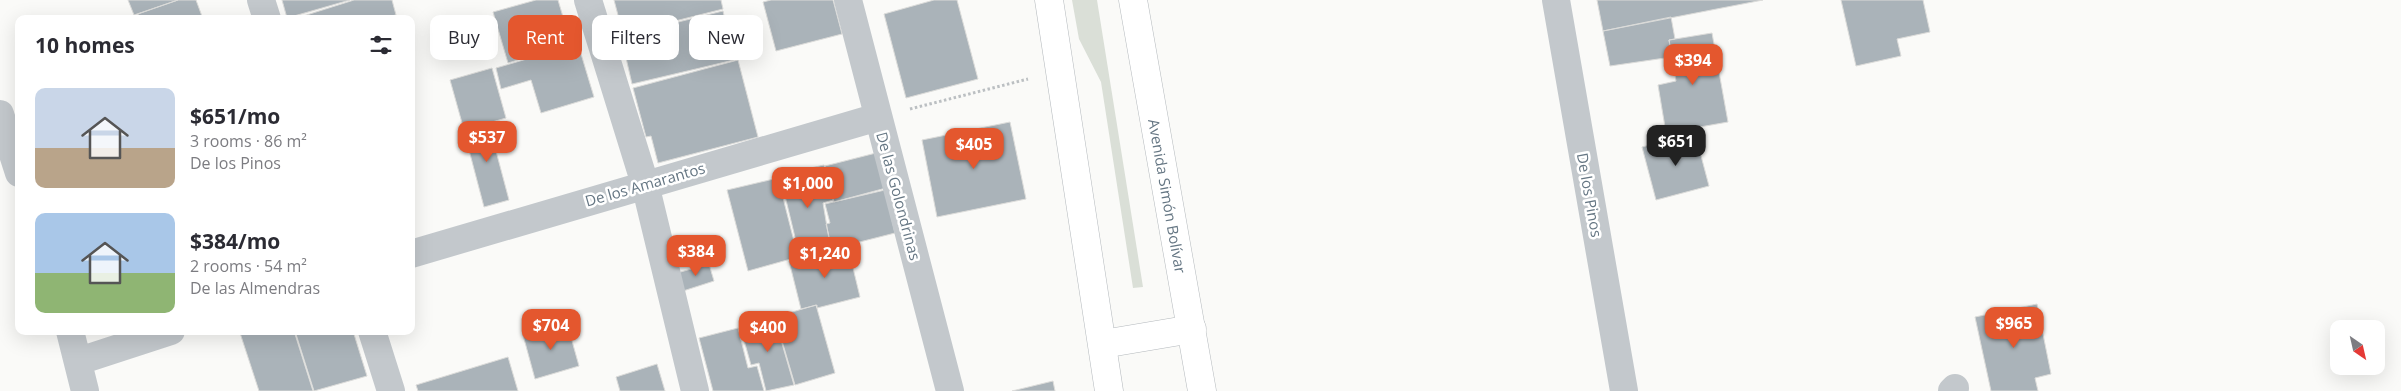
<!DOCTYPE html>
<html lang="en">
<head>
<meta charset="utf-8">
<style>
  :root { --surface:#fff; --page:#f7f7f7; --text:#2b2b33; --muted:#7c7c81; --accent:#e4572e }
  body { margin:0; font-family:"Open Sans",sans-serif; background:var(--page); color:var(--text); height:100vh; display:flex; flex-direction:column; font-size:19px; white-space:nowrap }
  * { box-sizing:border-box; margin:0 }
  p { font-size:16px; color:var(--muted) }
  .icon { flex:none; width:28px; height:28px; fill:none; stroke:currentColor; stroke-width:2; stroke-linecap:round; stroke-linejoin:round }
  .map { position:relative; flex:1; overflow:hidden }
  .drawer { position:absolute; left:15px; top:15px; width:400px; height:320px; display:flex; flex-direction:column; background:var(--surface); border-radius:10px; box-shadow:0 5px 20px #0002 }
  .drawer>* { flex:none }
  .hud { position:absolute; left:430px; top:15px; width:475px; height:45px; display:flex; gap:10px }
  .needle { width:32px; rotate:146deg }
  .buttons { position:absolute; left:2330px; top:320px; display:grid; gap:10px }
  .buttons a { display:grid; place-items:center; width:55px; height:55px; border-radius:10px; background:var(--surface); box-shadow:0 5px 20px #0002; font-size:25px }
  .price { position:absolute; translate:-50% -42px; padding:0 11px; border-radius:10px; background:var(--accent); color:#fff; font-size:16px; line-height:32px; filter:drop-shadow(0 1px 2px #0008) }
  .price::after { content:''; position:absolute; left:50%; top:30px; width:15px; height:11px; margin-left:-8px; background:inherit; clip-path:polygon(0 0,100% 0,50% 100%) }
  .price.current { background:#222; color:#fff }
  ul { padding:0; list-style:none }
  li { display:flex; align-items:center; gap:15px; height:125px; padding:0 20px }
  li span { display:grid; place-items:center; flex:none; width:140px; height:100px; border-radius:10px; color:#555 }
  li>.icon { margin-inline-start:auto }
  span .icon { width:60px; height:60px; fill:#fffc; stroke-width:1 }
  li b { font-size:21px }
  h2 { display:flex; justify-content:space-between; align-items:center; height:60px; padding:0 20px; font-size:21px }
  .chip { padding:0 18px; border-radius:10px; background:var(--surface); box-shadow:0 5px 20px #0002; font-size:18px; line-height:45px }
  .chip.current { background:var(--accent); color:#fff }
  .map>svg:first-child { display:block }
  .green { fill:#dadfd7 }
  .building { fill:#aab3b9; stroke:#dcdcda }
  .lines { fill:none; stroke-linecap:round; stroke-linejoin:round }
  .highway-casing { stroke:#b4b9bd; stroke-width:29 }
  .path { stroke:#bbbfc2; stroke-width:3; stroke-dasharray:2.5 2.5; stroke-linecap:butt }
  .minor { stroke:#c3c8cc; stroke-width:28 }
  .highway { stroke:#fff; stroke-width:28 }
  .labels { text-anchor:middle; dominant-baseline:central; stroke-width:5; stroke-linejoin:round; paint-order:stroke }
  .street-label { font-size:15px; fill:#657683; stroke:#fff }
</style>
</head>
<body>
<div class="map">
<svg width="2401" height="391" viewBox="0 0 2401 391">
  <rect width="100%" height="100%" fill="#fafaf8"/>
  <path class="green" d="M1072,0H1097L1143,287L1133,288L1101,82L1079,39Z"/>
  <path class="building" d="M128,0H178L134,15Z
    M178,0H196L203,19H139L138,14Z
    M282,0H350L287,18Z
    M354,0H392L396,15L391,16L392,19H294Z
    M536,0H558L571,44L508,63L493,12Z
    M614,0H721L723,9L623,34Z
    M771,0H833L842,34L776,51L763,2Z
    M934,0H957L978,79L906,98L884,14Z
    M1597,0H1763L1603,31Z
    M1841,0H1923L1930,32L1897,39L1901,56L1856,66Z
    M723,11L734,60L632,84L621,36Z
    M138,15L139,19H126Z
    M1671,17L1675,39L1669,40L1672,57L1610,66L1603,31Z
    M1712,33L1728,122L1666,133L1658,85L1676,81L1669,40Z
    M578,44L594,97L541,113L531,80L501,89L496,68Z
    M738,60L758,137L658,163L651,136L646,137L633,88Z
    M492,68L506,118L464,130L450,80Z
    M500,121L503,132L492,136L509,200L484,207L464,131Z
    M1010,122L1026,199L937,217L922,140Z
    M1695,133L1709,186L1656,200L1642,147Z
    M876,153L886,188L834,202L825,166Z
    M824,165L833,200L823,203L831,251L800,258L780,175Z
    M778,178L798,257L748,271L727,190Z
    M885,190L895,233L832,249L826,224L830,223L825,204Z
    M848,247L860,297L817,308V305L801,309L789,261Z
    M709,264L714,281L683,291L677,273Z
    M2037,304L2051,374L2035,378L2038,391H1991L1975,317Z
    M816,305L835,373L795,385L775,317Z
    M774,316L794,385L766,391L759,363L751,365L740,326Z
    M567,323L579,366L535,379L523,335Z
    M738,328L748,368L757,366L764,391H713L699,338Z
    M246,331H294L313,391H259L240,333Z
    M295,331H353L367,376L314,391Z
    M508,357L518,391H418L416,385Z
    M657,364L665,391H620L616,377Z
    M1053,381L1055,391H1012Z"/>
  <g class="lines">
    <defs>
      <g id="highway">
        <path d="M1049,0L1109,391"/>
        <path id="s1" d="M1133,0L1202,391"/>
        <path d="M1103,344L1192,329"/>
      </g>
    </defs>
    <use href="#highway" class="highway-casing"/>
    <path class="path" d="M910,109L1028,79"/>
    <path class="minor" d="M261,0L267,19
      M588,0L645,184L695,391
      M848,0L950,391
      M1556,0L1624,391
      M0,114L19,173
      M411,254L878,117
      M70,331L85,391
      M372,331L391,391
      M79,361L171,331
      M1952,391L1955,388"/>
    <use href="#highway" class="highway"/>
  </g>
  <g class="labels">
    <g class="street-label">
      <text transform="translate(645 184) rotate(-16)">De los Amarantos</text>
      <text stroke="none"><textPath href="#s1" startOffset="199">Avenida Simón Bolívar</textPath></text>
      <text transform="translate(1590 195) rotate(80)">De los Pinos</text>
      <text transform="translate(899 196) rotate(75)">De las Golondrinas</text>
    </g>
  </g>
</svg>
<div class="buttons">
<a><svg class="needle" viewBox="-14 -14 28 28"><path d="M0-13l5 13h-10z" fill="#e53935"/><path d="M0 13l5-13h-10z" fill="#7c7c81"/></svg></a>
</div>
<b class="price" style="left:1693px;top:86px">$394</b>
<b class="price" style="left:487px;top:163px">$537</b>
<b class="price current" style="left:1676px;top:167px">$651</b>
<b class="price" style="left:974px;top:170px">$405</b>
<b class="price" style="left:808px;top:209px">$1,000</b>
<b class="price" style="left:696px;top:277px">$384</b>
<b class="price" style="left:825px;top:279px">$1,240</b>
<b class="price" style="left:2014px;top:349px">$965</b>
<b class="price" style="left:551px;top:351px">$704</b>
<b class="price" style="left:768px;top:353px">$400</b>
<div class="hud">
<a class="chip">Buy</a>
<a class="chip current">Rent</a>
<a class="chip">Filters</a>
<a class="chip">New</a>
</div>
<section class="drawer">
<h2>10 homes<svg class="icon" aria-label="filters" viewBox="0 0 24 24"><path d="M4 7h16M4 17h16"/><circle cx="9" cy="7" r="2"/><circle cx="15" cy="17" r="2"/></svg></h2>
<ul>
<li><span style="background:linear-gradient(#c9d6e8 60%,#b9a48a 0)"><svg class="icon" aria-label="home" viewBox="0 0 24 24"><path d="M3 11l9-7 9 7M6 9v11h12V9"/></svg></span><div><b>$651/mo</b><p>3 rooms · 86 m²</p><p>De los Pinos</p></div></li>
<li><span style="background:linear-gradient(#a9c7e8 60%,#8fb573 0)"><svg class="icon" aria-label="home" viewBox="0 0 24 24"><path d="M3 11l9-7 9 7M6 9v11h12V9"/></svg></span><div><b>$384/mo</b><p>2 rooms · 54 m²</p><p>De las Almendras</p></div></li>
</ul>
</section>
</div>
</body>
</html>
